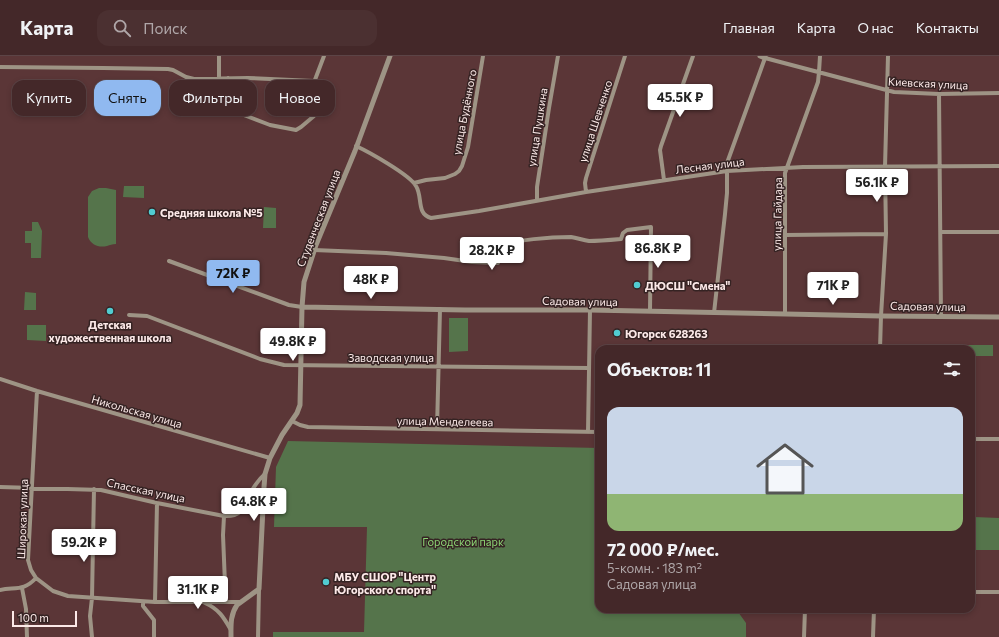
<!DOCTYPE html>
<html lang="ru">
<head>
<meta charset="utf-8">
<style>
  :root { --surface:#442829; --page:#4b3031; --text:#f1f3f6; --muted:#afa6a8; --line:#5c4446; --accent:#90b9f0 }
  body { margin:0; font-family:Commissioner,sans-serif; background:var(--page); color:var(--text); height:100vh; display:flex; flex-direction:column; font-size:15px; white-space:nowrap }
  * { box-sizing:border-box; margin:0 }
  p { font-size:13px; color:var(--muted) }
  .icon { flex:none; width:22px; height:22px; fill:none; stroke:currentColor; stroke-width:2; stroke-linecap:round; stroke-linejoin:round }
  .map { position:relative; flex:1; overflow:hidden }
  .panel { position:absolute; left:595px; top:289px; width:380px; height:268px; display:flex; flex-direction:column; background:var(--surface); border-radius:12px; box-shadow:0 2px 6px #0003,0 0 0 1px var(--line) }
  .panel>* { flex:none }
  .banner { position:absolute; left:12px; top:24px; width:380px; height:36px; display:flex; gap:8px }
  .scale { position:absolute; left:12px; bottom:10px; width:65px; box-sizing:border-box; padding-left:4px; border:2px solid #fce9e8; border-top:0; font-size:11px; line-height:14px; white-space:nowrap; color:#fce9e8; -webkit-text-stroke:3px #352323; paint-order:stroke }
  .price { position:absolute; translate:-50% -34px; padding:0 9px; border-radius:4px; background:#fff; color:#222; font-size:13px; line-height:26px; filter:drop-shadow(0 1px 2px #0008) }
  .price::after { content:''; position:absolute; left:50%; top:24px; width:12px; height:9px; margin-left:-6px; background:inherit; clip-path:polygon(0 0,100% 0,50% 100%) }
  .price.selected { background:var(--accent); color:#111 }
  ul { padding:0; list-style:none }
  li { display:grid; align-content:center; gap:8px; height:212px; padding:0 12px }
  li+li { border-top:1px solid var(--line) }
  li span { display:grid; place-items:center; height:124px; border-radius:12px; color:#555 }
  li>.icon { margin-inline-start:auto }
  span .icon { width:72px; height:72px; fill:#fffc; stroke-width:1 }
  li b { font-size:17px }
  h2 { display:flex; justify-content:space-between; align-items:center; height:48px; padding:0 12px; font-size:17px }
  .pill { padding:0 14px; border-radius:12px; background:var(--surface); box-shadow:0 2px 6px #0003,0 0 0 1px var(--line); font-size:14px; line-height:36px }
  .pill.selected { background:var(--accent); color:#111 }
  header { display:flex; align-items:center; gap:24px; box-sizing:border-box; height:56px; padding:0 20px; background:var(--surface); border-bottom:1px solid var(--line) }
  header strong { font-size:19px }
  nav { display:flex; gap:22px; margin-inline-start:auto; font-size:14px }
  .search { width:280px; height:36px; background:var(--page); display:flex; align-items:center; gap:10px; box-sizing:border-box; padding:0 14px; border-radius:12px; color:var(--muted); font-size:15px }
  .map>svg:first-child { display:block }
  .green { fill:#55744b }
  .lines { fill:none; stroke-linecap:round; stroke-linejoin:round }
  .minor { stroke:#9e9485; stroke-width:4 }
  .tertiary { stroke:#9e9485; stroke-width:5 }
  .poi-dot { fill:#51ccd1; stroke:#352323; stroke-width:1.5 }
  .labels { text-anchor:middle; dominant-baseline:central; stroke-width:3; stroke-linejoin:round; paint-order:stroke }
  .street-label { font-size:11px; fill:#fce9e8; stroke:#352323 }
  .poi-label { font-size:11px; font-weight:bold; fill:#fce9e8; stroke:#352323; text-anchor:start }
  .park-label { font-size:11px; fill:#8cd575; stroke:#352323 }
</style>
</head>
<body>
<header>
<strong>Карта</strong>
<div class="search"><svg class="icon" aria-label="search" viewBox="0 0 24 24"><circle cx="10" cy="10" r="6"/><path d="M15 15l6 6"/></svg>Поиск</div>
<nav><a>Главная</a><a>Карта</a><a>О нас</a><a>Контакты</a></nav>
</header>
<div class="map">
<svg width="999" height="581" viewBox="0 0 999 581">
  <rect width="100%" height="100%" fill="#5b3637"/>
  <path class="green" d="M124,130H144V142L123,141Z
    M99,132H106L116,134V188C112,188 110,189 107,190C99,192 91,189 88,181V141L92,135Z
    M264,151L276,152V172H263Z
    M32,166H38L42,175L41,202H31V187H25V175H32Z
    M25,236L36,237V254H24Z
    M449,262H468V295L449,296Z
    M27,269H46V285L27,284Z
    M957,289H993V300H971V293H957Z
    M288,385L599,392V553H736L746,567V581H273V576H364L367,471H274L276,411Z
    M974,461L999,462V494H971V468H974Z"/>
  <g class="lines">
    <path class="minor" d="M219,0V22
      M0,11L103,12L168,13L173,14L186,21L194,23L248,22L314,25
      M228,22C228,35 224,48 236,56L270,69L296,74L301,71L314,60L313,29L324,0
      M939,38L941,261
      M356,90C369,96 410,119 416,130C423,141 416,158 431,162L479,155L586,136L727,115L803,111L999,110
      M664,124L660,94L661,90L693,0
      M414,127L426,124L445,122L455,118L459,115L462,110L468,91L483,0
      M586,136L585,127L586,122L625,0
      M537,144V131L549,52L558,0
      M941,176H999
      M785,179L886,178
      M314,194L386,197L444,202L472,206L498,207L500,192C509,183 557,181 571,181C577,182 583,184 589,185C599,185 610,184 621,183L623,177L627,174L651,171L650,255
      M169,205L289,249L302,251
      M714,257L725,158L727,137V107L765,2L894,36L939,38L999,37
      M785,258V117L818,26L819,16L820,0
      M129,259L147,260L260,303L284,309L589,312
      M880,293L881,260L886,178L885,111L888,0
      M0,323L37,335L270,402
      M37,335L28,504L31,514L36,522L53,535L68,540L155,546H240
      M292,365L300,369L308,371L599,376
      M437,373L440,253
      M588,376L590,254
      M971,383H999
      M0,431L101,434L157,447L224,460C243,461 244,450 251,436C255,429 259,423 265,418
      M224,460L223,479L225,528
      M22,532L26,553L27,581
      M0,534C16,531 24,535 36,522
      M971,536H999
      M143,546V550L154,564V581
      M155,546L157,447
      M205,547C219,553 224,562 231,574
      M92,581L90,560L92,542L94,433
      M258,581L259,533
      M804,581L805,553
      M873,581L874,553"/>
    <path class="tertiary" d="M760,0L765,2V0
      M302,251L465,254H590L881,260L999,261
      M231,581C231,570 230,559 237,549L259,533L264,431L265,418L270,402L282,379L297,357L300,349L302,251L304,226L316,189L355,95L390,0"/>
  </g>
  <g class="poi-dot">
    <circle cx="152" cy="156" r="4"/>
    <circle cx="637" cy="229" r="4"/>
    <circle cx="110" cy="255" r="4"/>
    <circle cx="617" cy="277" r="4"/>
    <circle cx="326" cy="526" r="4"/>
  </g>
  <g class="labels">
    <g class="street-label">
      <text transform="translate(928 27) rotate(3)">Киевская улица</text>
      <text transform="translate(464 56) rotate(-79)">улица Будённого</text>
      <text transform="translate(595 65) rotate(-72)">улица Шевченко</text>
      <text transform="translate(537 71) rotate(-81)">улица Пушкина</text>
      <text transform="translate(710 109) rotate(-7)">Лесная улица</text>
      <text transform="translate(777 158) rotate(-89)">улица Гайдара</text>
      <text transform="translate(318 162) rotate(-69)">Студенческая улица</text>
      <text transform="translate(580 245) rotate(1)">Садовая улица</text>
      <text transform="translate(928 250) rotate(1)">Садовая улица</text>
      <text x="391" y="301">Заводская улица</text>
      <text transform="translate(137 355) rotate(16)">Никольская улица</text>
      <text transform="translate(445 365) rotate(1)">улица Менделеева</text>
      <text transform="translate(146 434) rotate(12)">Спасская улица</text>
      <text transform="translate(22 463) rotate(-88)">Широкая улица</text>
    </g>
    <g class="poi-label">
      <text x="160" y="156">Средняя школа №5</text>
      <text x="645" y="229">ДЮСШ "Смена"</text>
      <text x="110" y="268" text-anchor="middle">Детская<tspan x="110" dy="13">художественная школа</tspan></text>
      <text x="625" y="277">Югорск 628263</text>
      <text x="334" y="520">МБУ СШОР "Центр<tspan x="334" dy="13">Югорского спорта"</tspan></text>
    </g>
    <g class="park-label">
      <text x="463" y="485">Городской парк</text>
    </g>
  </g>
</svg>
<div class="scale">100 m</div>
<b class="price" style="left:680px;top:62px">45.5K ₽</b>
<b class="price" style="left:877px;top:147px">56.1K ₽</b>
<b class="price" style="left:658px;top:213px">86.8K ₽</b>
<b class="price" style="left:492px;top:215px">28.2K ₽</b>
<b class="price selected" style="left:233px;top:238px">72K ₽</b>
<b class="price" style="left:371px;top:244px">48K ₽</b>
<b class="price" style="left:833px;top:250px">71K ₽</b>
<b class="price" style="left:293px;top:306px">49.8K ₽</b>
<b class="price" style="left:254px;top:466px">64.8K ₽</b>
<b class="price" style="left:84px;top:507px">59.2K ₽</b>
<b class="price" style="left:198px;top:554px">31.1K ₽</b>
<div class="banner">
<a class="pill">Купить</a>
<a class="pill selected">Снять</a>
<a class="pill">Фильтры</a>
<a class="pill">Новое</a>
</div>
<section class="panel">
<h2>Объектов: 11<svg class="icon" aria-label="filters" viewBox="0 0 24 24"><path d="M4 7h16M4 17h16"/><circle cx="9" cy="7" r="2"/><circle cx="15" cy="17" r="2"/></svg></h2>
<ul>
<li><span style="background:linear-gradient(#c9d6e8 70%,#8fb573 0)"><svg class="icon" aria-label="home" viewBox="0 0 24 24"><path d="M3 11l9-7 9 7M6 9v11h12V9"/></svg></span><div><b>72 000 ₽/мес.</b><p>5-комн. · 183 m²</p><p>Садовая улица</p></div></li>
</ul>
</section>
</div>
</body>
</html>
